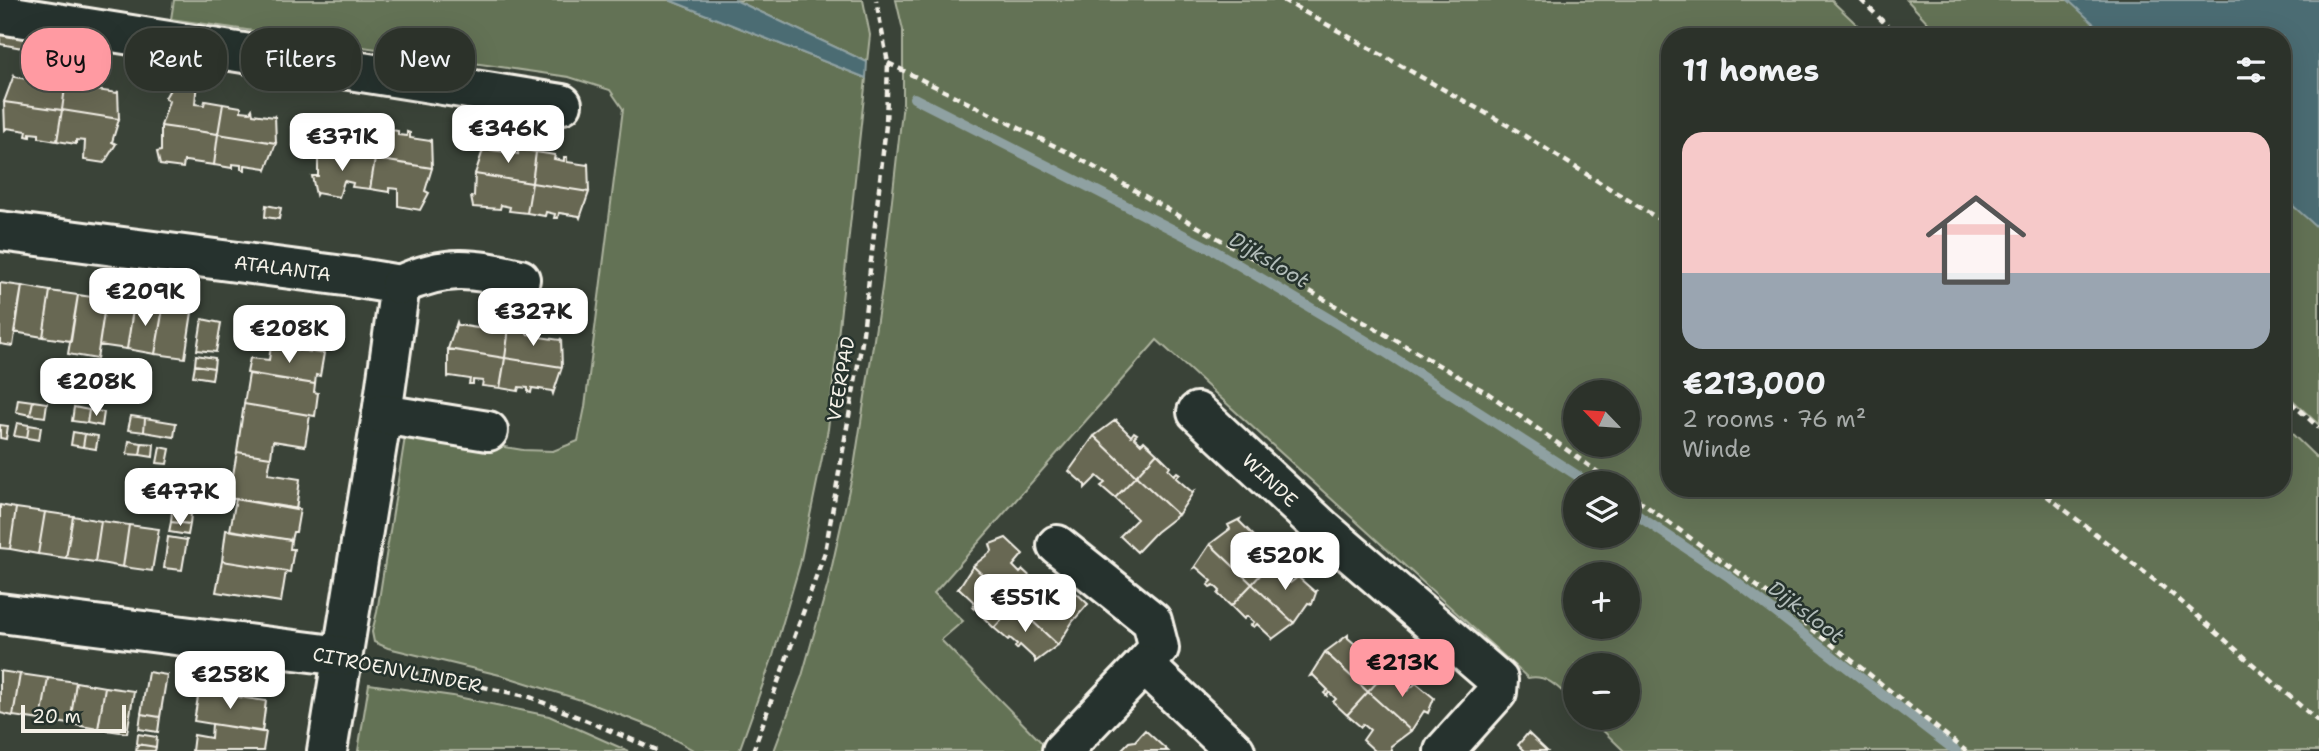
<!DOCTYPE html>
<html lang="en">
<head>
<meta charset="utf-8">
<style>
  :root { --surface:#2c322a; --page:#343a32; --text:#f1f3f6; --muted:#a6aaa8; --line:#484d47; --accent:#ff9aa2 }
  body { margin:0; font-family:"Shantell Sans",sans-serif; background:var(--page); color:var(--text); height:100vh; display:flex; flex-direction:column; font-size:26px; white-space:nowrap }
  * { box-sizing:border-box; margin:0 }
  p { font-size:23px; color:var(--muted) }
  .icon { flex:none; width:38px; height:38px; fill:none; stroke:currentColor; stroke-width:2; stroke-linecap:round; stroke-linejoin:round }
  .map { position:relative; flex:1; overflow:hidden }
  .sheet { position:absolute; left:1661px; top:28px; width:630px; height:469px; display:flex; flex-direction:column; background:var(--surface); border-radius:28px; box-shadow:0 7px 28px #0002,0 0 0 2px var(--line) }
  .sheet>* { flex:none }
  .guide { position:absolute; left:21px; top:28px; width:665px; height:63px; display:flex; gap:14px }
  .needle { width:46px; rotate:295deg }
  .tools { position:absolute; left:1563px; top:380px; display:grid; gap:14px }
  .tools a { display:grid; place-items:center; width:77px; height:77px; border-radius:50%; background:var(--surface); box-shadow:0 7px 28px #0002,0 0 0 2px var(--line); font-size:35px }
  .scale { position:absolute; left:21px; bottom:18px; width:105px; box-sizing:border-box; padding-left:7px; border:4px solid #f4f1e8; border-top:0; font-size:19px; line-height:24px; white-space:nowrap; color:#f4f1e8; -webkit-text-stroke:5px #26332d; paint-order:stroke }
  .price { position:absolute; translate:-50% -60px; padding:0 16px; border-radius:14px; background:#fff; color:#222; font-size:23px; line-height:46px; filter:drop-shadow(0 2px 4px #0008) }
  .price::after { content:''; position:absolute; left:50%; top:42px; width:21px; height:16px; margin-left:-10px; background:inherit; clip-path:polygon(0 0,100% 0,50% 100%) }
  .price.selected { background:var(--accent); color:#111 }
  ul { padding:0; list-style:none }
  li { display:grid; align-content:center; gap:14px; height:371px; padding:0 21px }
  li span { display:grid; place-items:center; height:217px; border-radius:21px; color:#555 }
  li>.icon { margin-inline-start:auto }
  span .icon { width:126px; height:126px; fill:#fffc; stroke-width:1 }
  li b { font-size:30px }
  h2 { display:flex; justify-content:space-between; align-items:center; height:84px; padding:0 21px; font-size:30px }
  .pill { padding:0 24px; border-radius:28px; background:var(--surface); box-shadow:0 7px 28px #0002,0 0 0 2px var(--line); font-size:24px; line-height:63px }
  .pill.selected { background:var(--accent); color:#111 }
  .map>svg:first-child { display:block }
  .green { fill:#647254; stroke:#acb29e; stroke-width:2; fill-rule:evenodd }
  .water { fill:#4c6c73; stroke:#8fa1a2; stroke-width:2 }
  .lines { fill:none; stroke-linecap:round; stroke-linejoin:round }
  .stream { stroke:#8fa1a2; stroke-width:10 }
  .building { fill:#686752; stroke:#f4f1e8; stroke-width:2 }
  .minor-casing { stroke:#f4f1e8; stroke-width:44 }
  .path { stroke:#f4f1e8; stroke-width:4.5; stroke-dasharray:7 5; stroke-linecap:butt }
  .minor { stroke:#26332d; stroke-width:38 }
  .labels { text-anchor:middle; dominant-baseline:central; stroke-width:5; stroke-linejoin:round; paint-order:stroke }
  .street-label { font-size:19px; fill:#f4f1e8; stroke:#26332d }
  .water-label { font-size:21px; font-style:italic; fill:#b1bcb9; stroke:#26332d }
</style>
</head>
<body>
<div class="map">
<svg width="2319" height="751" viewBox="0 0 2319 751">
  <rect width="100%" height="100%" fill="#3a4338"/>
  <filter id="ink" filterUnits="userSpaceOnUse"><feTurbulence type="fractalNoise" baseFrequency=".0143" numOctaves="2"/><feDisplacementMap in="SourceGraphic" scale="14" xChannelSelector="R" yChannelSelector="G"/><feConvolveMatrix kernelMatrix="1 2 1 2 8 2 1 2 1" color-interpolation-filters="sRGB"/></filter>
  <g filter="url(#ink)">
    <path class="green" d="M174,0H669L866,78L828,429L800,564L773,656L739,751H695L654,728L584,701L504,676L388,648L374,642L372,632L377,612L406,431L523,450L553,451L578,441L585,407L623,109L610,90L569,77L171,19Z
      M735,0H863L870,35L867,62Z
      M896,0H1831L1870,37H1670V488H2282V424L2319,460V751H1624L1590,718H1628V665H1575V703C1561,691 1548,673 1528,678L1157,340L934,593L963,621L941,640L1047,748L1044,751H774L802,676L828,584L854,467L882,288L903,103V30ZM1575,392H1628V444H1575ZM1575,483H1628V536H1575ZM1575,574H1628V626H1575Z
      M1907,0H2319V425L2282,390V37H1941Z
      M369,684L453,696L549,716L628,751H358Z"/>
    <path class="water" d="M669,0H735L867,62L866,78Z
      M2068,0H2319V229L2282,196V37H2108Z"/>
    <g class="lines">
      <path class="stream" d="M914,98L1215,251L1385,352L1589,483
        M1628,509L1728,576L1956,751"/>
    </g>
    <path class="building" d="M0,21L32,26L28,49L0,44Z
      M32,26L43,28L40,46L29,45Z
      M14,75L15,77L35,80L36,75L39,76V80L48,81V77L66,80L62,110L4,102Z
      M66,80L84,83V87L93,88L94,84L97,85L96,90L117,93L118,91L119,119L62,110Z
      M195,80L197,81L195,104L204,105L205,101L223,104L218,134L161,126L169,101L165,98L173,84L194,89Z
      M4,102L62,110L57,141L39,138V134L30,133V137L26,136L27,131L7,128L5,130Z
      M223,104L241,107V111L250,112L252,109L253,114L274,117L275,115L276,143L218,134Z
      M62,110L119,119L112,142L116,144L104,163L84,160L85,141L76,140V144L57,141Z
      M327,123L328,125L349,129V124H353L352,128L361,130L362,125L380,128L375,159L318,150Z
      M161,126L218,134L214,165L186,161H184L183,168L160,165L157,152L161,151Z
      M380,128L398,131V135L407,136V132L410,133V138L430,141L431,139L432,168L375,159Z
      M218,134L276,143L266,170L265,168L245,165V170L241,169V165L232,164V168L214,165Z
      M484,147L485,149L505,152L506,148H509L508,152L518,154V149L536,152L532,183L475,174Z
      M318,150L375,159L370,189L352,187L353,183L344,181L339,197L317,193L316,195L312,176H318Z
      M536,152L555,155L554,159L564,161V157H567V162L587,165L588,163L589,192L532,183Z
      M375,159L432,168L425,191L429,193L420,210L398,206V189L389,188V192L370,189Z
      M475,174L532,183L527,213L509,211L510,207L501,205L500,209L473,207L471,197L474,196Z
      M532,183L589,192L580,218L579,216L559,213L558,218H554L555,214L546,212L545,216L527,213Z
      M266,205L281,208L279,219L265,217Z
      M0,283L22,286L13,346L0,344Z
      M22,286L50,291L43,337L14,332Z
      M50,291L78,295L71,341L43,337Z
      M78,295L106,299L97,359L68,354Z
      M106,299L134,303L127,349L99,345Z
      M134,303L163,308L155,354L127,349Z
      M163,308L192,312L185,358L155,354Z
      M276,315L325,322L320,353L271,346Z
      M202,319L221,323L216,352L197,350Z
      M457,322L458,325L478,328L479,323H482V327L491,328V324L509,327L505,358L448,349Z
      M509,327L527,330V334L536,335L537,331L540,332L539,337L560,340L561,338L562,367L505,358Z
      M271,346L324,353L320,376L316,375L315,384L247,373L250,358L269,360Z
      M448,349L505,358L500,388L482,386L483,381L473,380V384H469L470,379L450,376L448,377Z
      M196,355L215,358L214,368L195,365Z
      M505,358L562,367L553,394L552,391L532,388L531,393L528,392V388L519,387L518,391L500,388Z
      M195,365L214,368L212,379L193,376Z
      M249,374L315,384L314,392L318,393L315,416L244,404Z
      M18,399L33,401L30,415L16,412Z
      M33,401L47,403L45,417L30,415Z
      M244,404L310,415L305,446L273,441L271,457L237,452Z
      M74,407L89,410L87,423L72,421Z
      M89,410L104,412L102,426L87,423Z
      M131,416L145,418L144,432L128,430Z
      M145,418L176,423L174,437L144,432Z
      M1117,419L1116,421L1131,436L1134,432L1137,434L1134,437L1141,444L1144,441L1157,453L1136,476L1094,436Z
      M17,423L29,425L27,438L14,436Z
      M0,425L8,426L6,439L0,438Z
      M29,425L41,427L39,440L27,438Z
      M73,432L85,434L83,447L71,445Z
      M85,434L98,436L96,449L83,447Z
      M1094,436L1136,476L1115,498L1101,486L1105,483L1097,476L1085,488V485L1069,471Z
      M129,441L142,443L140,455L127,454Z
      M142,443L154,444L153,457L140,455Z
      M160,447L170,449L167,464L157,463Z
      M237,452L271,457L268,474L300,479L296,510L229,498Z
      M1157,453L1170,466L1168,469L1174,475L1177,472L1180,474L1176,478L1192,492L1194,491L1178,515L1136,476Z
      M179,476L187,477L190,483L189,491L176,488Z
      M1136,476L1178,515L1156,532L1137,552L1120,536L1137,519L1115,498Z
      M236,499L300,509L296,532H293L291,540L230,530Z
      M0,505L16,508L10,549L0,548Z
      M16,508L45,512L38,554L10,549Z
      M172,511L191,514L190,524L171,522Z
      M45,512L73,516L66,558L38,554Z
      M73,516L101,521L95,562L66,558Z
      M1240,519L1239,521L1255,537L1250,545L1257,552L1260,548L1273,561L1252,584L1210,544L1230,529L1228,525Z
      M101,521L129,525L123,567L95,562Z
      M171,522L190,524L188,535L169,532Z
      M129,525L159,529L152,571L123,567Z
      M226,530L291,540L290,549H294L290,572L222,561Z
      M168,537L187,540L182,570L164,568Z
      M1006,538L1023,554L1013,566L1020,573L1023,570L1036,582L1015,605L973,566L992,551L990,544Z
      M1210,544L1252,584L1231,606L1218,594L1220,591L1214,585L1210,587L1208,585L1212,581L1196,567L1194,568Z
      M222,561L286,571L281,602L216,592Z
      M1273,561L1287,574L1284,576L1290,583L1298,577L1315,592L1317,590L1312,604L1308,603L1294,623L1252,584Z
      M973,566L1015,605L994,628L981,615L983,612L976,606L974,609L972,607L975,603L960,589H958Z
      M1036,582L1050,595L1047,598L1054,604L1070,587L1088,604L1073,621L1058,645L1015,605Z
      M1252,584L1294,623L1271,640L1272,638L1257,624L1254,627L1251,625L1254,622L1247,616L1244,619L1231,606Z
      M1015,605L1058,645L1035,662V659L1020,645L1017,649L1015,647L1017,644L1010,638L1008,640L994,628Z
      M1348,635V638L1363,651L1366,648L1369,650L1366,653L1373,659L1375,657L1389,669L1368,692L1325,652Z
      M1325,652L1368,692L1347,715L1333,702L1336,699L1329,692L1327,696L1324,693L1328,690L1313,675L1310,676Z
      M1389,669L1403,682L1400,685L1407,691L1416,683L1434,698L1428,713L1424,711L1411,731L1368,692Z
      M0,671L20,674L13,716L0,713Z
      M148,672L167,675L160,717L141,714Z
      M20,674L48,678L41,720L13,716Z
      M48,678L76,682L70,724L41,720Z
      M76,682L105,687L98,729L70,724Z
      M105,687L134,691L127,733L98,729Z
      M199,691L266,701L262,732L194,721Z
      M1368,692L1411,731L1391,746L1392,751H1375L1363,740L1370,730L1363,724L1361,727L1347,715Z
      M141,714L160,717L158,732L139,729Z
      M212,724L266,732L263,751H192L194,735L211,738Z
      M1145,730L1168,751H1120L1129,742L1135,741Z
      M1528,733L1547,751H1524L1518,745Z
      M138,734L157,737L156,747L137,744Z
      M137,744L156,747L155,751H136Z"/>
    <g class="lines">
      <defs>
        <g id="minor">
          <path d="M0,14L562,104"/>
          <path id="s1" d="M0,231L352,277L400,285L382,414L327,751"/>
          <path d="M400,285C446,264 472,268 520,279"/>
          <path id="s2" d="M1197,412L1324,530L1498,680L1497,692L1444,751"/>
          <path d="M382,414L488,431"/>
          <path d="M1057,545L1152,621L1159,648L1144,665"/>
          <path d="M0,613L342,656"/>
          <path d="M1062,751L1144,665L1235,751"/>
        </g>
      </defs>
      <use href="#minor" class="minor-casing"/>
      <path class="path" d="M1283,0L1509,126L1670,226
        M1861,0L1899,37
        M888,63L1073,155L1489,394L1613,483
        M2282,394L2319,428
        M2037,488L2177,598L2319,722
        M1628,493L1768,594L1966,751
        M376,664L530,697L659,751
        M753,751L825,552L862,342L886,125L888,63L876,0"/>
      <use href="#minor" class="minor"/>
    </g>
  </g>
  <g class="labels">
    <g class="street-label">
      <text stroke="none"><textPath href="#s1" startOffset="285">ATALANTA</textPath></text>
      <text transform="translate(841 379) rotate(-80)">VEERPAD</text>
      <text stroke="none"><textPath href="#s2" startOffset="100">WINDE</textPath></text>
      <text transform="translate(397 670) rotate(11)">CITROENVLINDER</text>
    </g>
    <g class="water-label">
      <text transform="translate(1269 260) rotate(31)">Dijksloot</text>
      <text transform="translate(1806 612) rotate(37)">Dijksloot</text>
    </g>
  </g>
</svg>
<div class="tools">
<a><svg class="needle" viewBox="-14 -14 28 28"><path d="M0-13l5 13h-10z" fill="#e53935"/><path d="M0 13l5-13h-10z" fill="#a6aaa8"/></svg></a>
<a><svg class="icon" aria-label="layers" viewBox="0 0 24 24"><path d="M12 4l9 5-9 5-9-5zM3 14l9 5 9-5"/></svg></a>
<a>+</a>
<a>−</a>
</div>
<div class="scale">20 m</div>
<b class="price" style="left:508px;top:165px">€346K</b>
<b class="price" style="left:342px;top:173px">€371K</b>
<b class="price" style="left:145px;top:328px">€209K</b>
<b class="price" style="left:533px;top:348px">€327K</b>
<b class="price" style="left:289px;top:365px">€208K</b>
<b class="price" style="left:96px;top:418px">€208K</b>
<b class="price" style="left:180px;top:528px">€477K</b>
<b class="price" style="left:1285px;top:592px">€520K</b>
<b class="price" style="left:1025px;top:634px">€551K</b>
<b class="price selected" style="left:1402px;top:699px">€213K</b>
<b class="price" style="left:230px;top:711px">€258K</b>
<div class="guide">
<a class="pill selected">Buy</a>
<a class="pill">Rent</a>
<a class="pill">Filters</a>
<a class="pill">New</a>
</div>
<section class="sheet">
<h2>11 homes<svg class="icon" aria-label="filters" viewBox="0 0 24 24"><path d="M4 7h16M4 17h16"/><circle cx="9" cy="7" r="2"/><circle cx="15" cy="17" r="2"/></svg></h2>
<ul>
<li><span style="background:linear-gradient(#f6c9c9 65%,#9aa5b1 0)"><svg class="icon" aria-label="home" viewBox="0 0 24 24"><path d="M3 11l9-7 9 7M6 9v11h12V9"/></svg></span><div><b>€213,000</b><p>2 rooms · 76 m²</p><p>Winde</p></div></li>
</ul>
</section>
</div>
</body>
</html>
